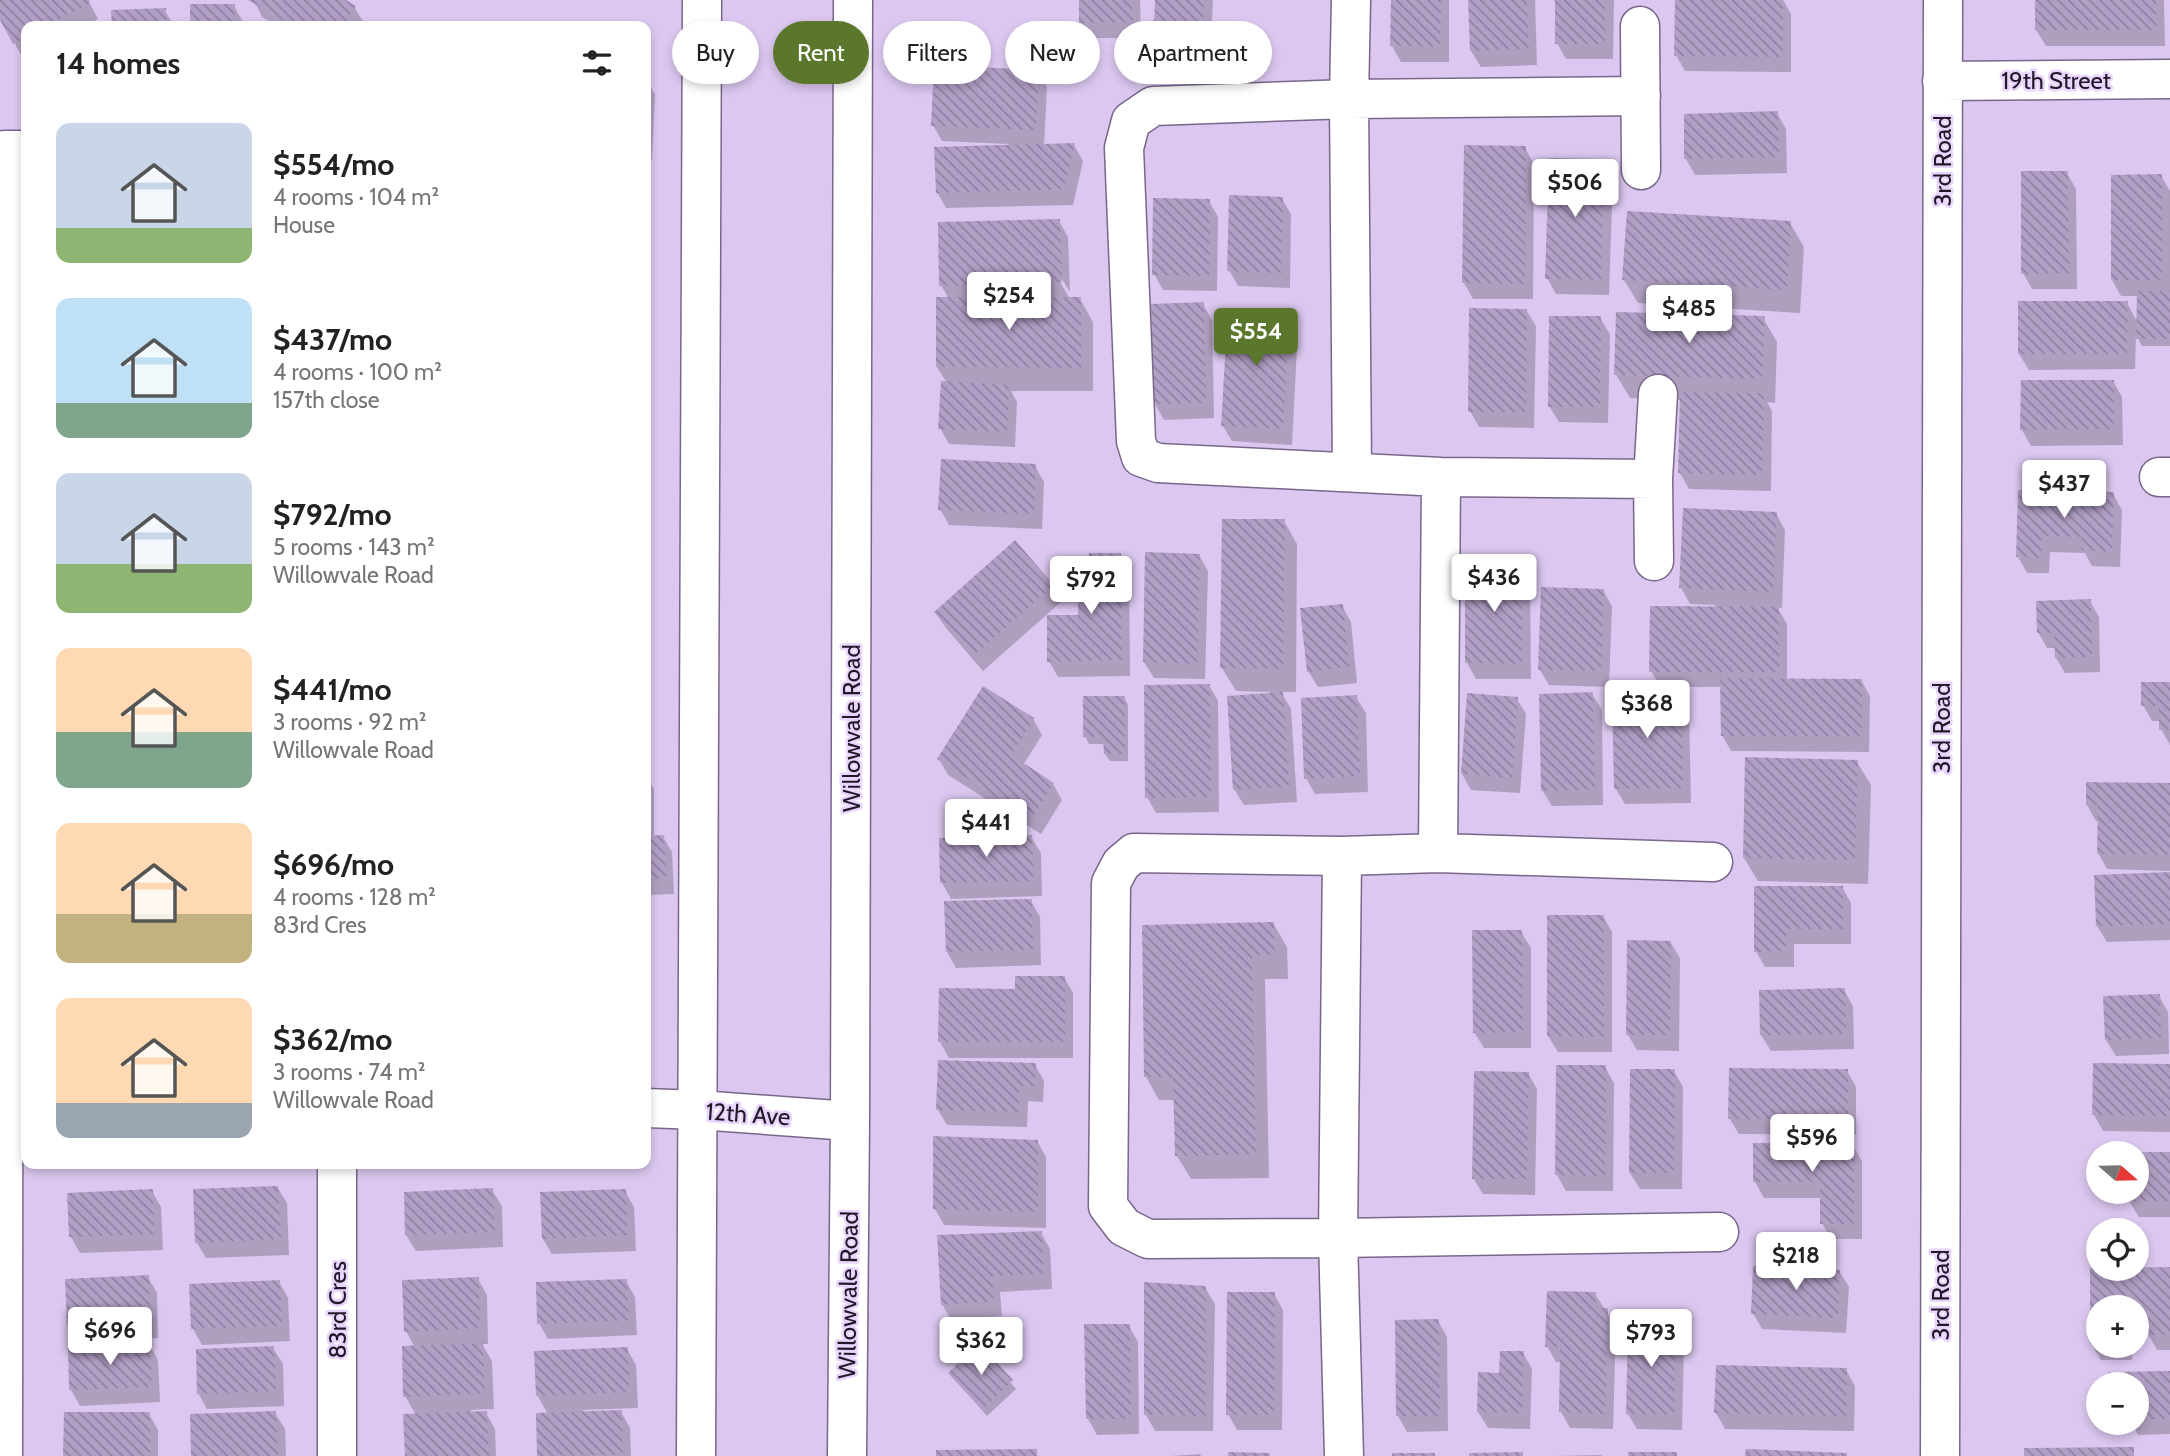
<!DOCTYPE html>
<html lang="en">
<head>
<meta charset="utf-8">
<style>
  :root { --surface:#fff; --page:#f2f2f2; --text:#222; --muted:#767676; --accent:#5a772b }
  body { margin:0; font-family:Cabin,sans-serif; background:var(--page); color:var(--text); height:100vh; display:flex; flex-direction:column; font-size:26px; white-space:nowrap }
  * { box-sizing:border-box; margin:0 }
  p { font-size:23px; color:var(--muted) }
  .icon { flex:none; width:38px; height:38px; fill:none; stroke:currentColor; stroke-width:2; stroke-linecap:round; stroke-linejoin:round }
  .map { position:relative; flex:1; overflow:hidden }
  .sheet { position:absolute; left:21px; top:21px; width:630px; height:1148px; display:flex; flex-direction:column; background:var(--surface); border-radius:14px; box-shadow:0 4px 10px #0003 }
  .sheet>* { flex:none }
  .guide { position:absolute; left:672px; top:21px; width:665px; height:63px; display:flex; gap:14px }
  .needle { width:46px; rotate:110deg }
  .controls { position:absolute; left:2086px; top:1141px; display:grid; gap:14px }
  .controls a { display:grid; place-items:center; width:63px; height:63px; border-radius:50%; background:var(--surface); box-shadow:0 4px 10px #0003; font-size:35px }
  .price { position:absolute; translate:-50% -60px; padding:0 16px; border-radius:7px; background:#fff; color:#222; font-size:23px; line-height:46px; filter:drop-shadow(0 2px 4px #0008) }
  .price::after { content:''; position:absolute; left:50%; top:42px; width:21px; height:16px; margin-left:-10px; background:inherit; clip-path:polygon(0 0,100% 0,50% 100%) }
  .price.selected { background:var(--accent); color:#fff }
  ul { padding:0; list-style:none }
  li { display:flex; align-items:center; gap:21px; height:175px; padding:0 35px }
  li span { display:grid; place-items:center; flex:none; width:196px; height:140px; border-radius:14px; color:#555 }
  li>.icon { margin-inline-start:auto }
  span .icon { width:84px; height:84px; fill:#fffc; stroke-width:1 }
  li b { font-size:30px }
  h2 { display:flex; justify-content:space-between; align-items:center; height:84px; padding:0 35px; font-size:30px }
  .pill { padding:0 24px; border-radius:32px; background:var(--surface); box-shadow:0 4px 10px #0003; font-size:24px; line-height:63px }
  .pill.selected { background:var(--accent); color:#fff }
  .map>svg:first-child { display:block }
  .shadow { fill:#0003 }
  .building { fill:url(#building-back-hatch) }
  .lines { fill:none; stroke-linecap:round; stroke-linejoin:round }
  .minor-casing { stroke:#79678b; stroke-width:41 }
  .minor { stroke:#fff; stroke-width:38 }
  .labels { text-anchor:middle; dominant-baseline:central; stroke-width:5; stroke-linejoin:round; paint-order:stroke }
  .street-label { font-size:24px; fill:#201827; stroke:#e8d4fd }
</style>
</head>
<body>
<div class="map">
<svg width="2170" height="1456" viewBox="0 0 2170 1456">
  <defs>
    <pattern id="building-back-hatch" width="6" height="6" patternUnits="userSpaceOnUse" patternTransform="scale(1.75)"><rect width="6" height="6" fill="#b29fc6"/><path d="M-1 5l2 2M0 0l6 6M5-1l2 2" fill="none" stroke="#9081a1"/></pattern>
  </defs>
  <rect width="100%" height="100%" fill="#dbc7ef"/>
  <path class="shadow" d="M0,0H88L98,19L85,26H26V57L23,59L0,16Z
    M254,0H343L354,7L364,23L361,26H277L262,17Z
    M1080,0H1140L1141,38H1090L1081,22Z
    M1157,0H1213L1211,42L1165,40L1155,24Z
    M1393,0H1449V62H1401L1392,46Z
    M1470,0H1535L1537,65L1481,67L1471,51Z
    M1557,0H1614L1613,59H1566L1557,43Z
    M1677,0H1783L1791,14V72L1685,71L1676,55Z
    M2037,0H2164L2165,46H2046L2036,30Z
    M192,6H234L243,22V26H192Z
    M164,9L174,26H113V11Z
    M1037,72L1047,87L1044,146L1074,145L1083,161L1073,205L946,208L937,192L1008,147V144L942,141L933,125Z
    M646,79L655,94L652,160H646Z
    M1777,113L1786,129L1787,173L1695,175L1686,159Z
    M1525,148L1534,164L1533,299H1473L1464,283Z
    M1603,161L1613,177L1609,295L1556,294L1547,278Z
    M2067,173L2076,189L2077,289H2032L2023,273Z
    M646,174L650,182L649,230H646Z
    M2161,176L2170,191V346H2142L2136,335L2135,369L2029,370L2019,354L2127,303L2138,323L2139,296H2121L2112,280Z
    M1282,199L1291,214L1290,288L1238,286L1229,270Z
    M1209,201L1218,217L1217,291L1163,290L1154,274Z
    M1059,221L1068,237L1070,292L1059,274L1056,275L1070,299H1080L1093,322V391H1011L1017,402L1015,447L949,444L940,428L947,383L937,367V299H949L941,285Z
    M1790,223L1804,247L1800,313L1638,303L1624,280Z
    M1203,304L1212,320L1214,418L1164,420L1155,404Z
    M1526,310L1536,326L1534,428L1479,427L1470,411Z
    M1289,312L1298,328L1292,445L1232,441L1223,426Z
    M1600,318L1610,334L1608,423L1559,422L1549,406Z
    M1763,318L1777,342L1775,403L1767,402L1772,411L1771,491L1689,489L1680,473L1681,400L1630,398L1616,375Z
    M2113,381L2122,397L2123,445L2031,446L2022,430Z
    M1035,466L1044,482L1042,529L949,525L940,509Z
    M2020,491L2113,494L2122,510L2120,567L2092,566L2085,553L2050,552L2049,573H2027L2018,557Z
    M1776,514L1785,530L1782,608L1777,607L1787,624V680H1861L1870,696L1869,752L1731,751L1722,735V687H1660L1651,671L1715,608V605L1690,604L1681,588Z
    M1284,521L1297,544L1296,692H1281L1291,709L1297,802L1244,805L1234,789L1270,692L1236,691L1222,668Z
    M1120,555L1129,571L1130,676L1058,677L1049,661L1080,617L1091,572Z
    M1199,555L1208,571L1205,679L1154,678L1144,662Z
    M1521,566L1530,582L1531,679H1476L1467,663Z
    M1052,586L1061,602L983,671L946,628L936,613Z
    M1603,590L1612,606L1609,687L1549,685L1540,670Z
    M2090,601L2099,617L2100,672L2065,673L2056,658V648H2047L2038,632Z
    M1342,606L1351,622L1357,683L1318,687L1308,671Z
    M2170,684V745L2161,729V721H2152L2143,705Z
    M1209,685L1218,701L1219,812L1156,813L1147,797Z
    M1592,694L1602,710L1603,805L1552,806L1542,790Z
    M1680,694L1689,710L1691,803L1625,804L1616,789Z
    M1124,697L1128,705V761H1110L1105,754V744H1089L1085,736Z
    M1356,697L1366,713L1368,792L1315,794L1306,778Z
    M1517,699L1526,714L1520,793L1471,790L1462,774Z
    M1033,719L1042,735L1023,765L1053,784L1062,800L1041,834L948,775L939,759Z
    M1857,762L1871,785L1868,884L1758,881L1744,858Z
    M646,774L654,789V837H663L672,852L674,894L646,895Z
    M2170,785V871L2107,869L2098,853L2099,821H2096L2087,805Z
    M1031,837L1041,853L1042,896L951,899L942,883Z
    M2170,874V940L2107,942L2097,926L2096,876Z
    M1842,887L1851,903V944H1794V967H1765L1756,951Z
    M1031,901L1040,917L1041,965L956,968L947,952Z
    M1603,916L1612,932V1052H1558L1548,1036Z
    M1273,923L1287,947L1288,979H1265L1269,1178L1191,1179L1177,1156L1176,1100H1159L1146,1077Z
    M1521,932L1531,948V1048H1484L1474,1032Z
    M1670,942L1680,958L1679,1051L1637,1050L1628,1035Z
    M1064,977L1073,993V1058H949L940,1042L1017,990Z
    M1844,990L1853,1006L1854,1049L1771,1051L1761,1035Z
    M2159,996L2168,1012L2169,1054L2116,1056L2106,1040Z
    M1035,1065L1044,1081L1043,1102L1028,1101L1027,1127L947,1125L938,1110Z
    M2170,1066V1132L2103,1131L2094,1115Z
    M1605,1067L1614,1083L1613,1191H1566L1557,1175Z
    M1674,1071L1683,1087L1682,1189H1640L1630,1173Z
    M1847,1071L1856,1087V1135L1739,1134L1730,1119Z
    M1528,1073L1537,1089L1535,1195L1483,1194L1473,1178Z
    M1037,1141L1046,1157V1228L944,1225L935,1209Z
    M1853,1146L1862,1161V1239H1831L1822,1223V1198H1764L1755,1182Z
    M2137,1154L2170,1155V1217H2139L2129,1201L2130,1192H2137Z
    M277,1187L287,1203L289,1255L206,1258L197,1243Z
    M492,1190L502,1206L503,1247L416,1251L406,1235Z
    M152,1191L161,1207L163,1250L80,1253L71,1237Z
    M625,1191L634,1207L636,1251L552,1254L543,1239Z
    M1041,1233L1050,1249L1052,1289L1000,1292L1002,1316L951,1320L942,1304Z
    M2091,1269H2170V1350H2157L2148,1334V1324H2137V1307H2098V1346H2132V1360H2101L2091,1344Z
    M1839,1271L1849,1287L1846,1333L1762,1329L1753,1313Z
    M148,1277L157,1293L158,1338L78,1342L68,1326Z
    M478,1279L487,1295L488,1344H482L492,1361L494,1409L471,1410V1413H486L495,1429L496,1456H407L416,1415L405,1396L415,1348L406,1331Z
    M626,1281L635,1297L637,1335L548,1339L539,1323Z
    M279,1282L288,1298L290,1341L202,1345L193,1329Z
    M1205,1288L1215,1304L1213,1431H1155L1146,1415Z
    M1274,1294L1283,1310L1282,1430H1237L1228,1414Z
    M1595,1294L1616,1326L1613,1429L1570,1428L1561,1412L1562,1362H1556L1547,1346Z
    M1438,1321L1447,1337L1448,1431L1407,1432L1398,1416Z
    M1129,1326L1138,1342L1139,1434L1097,1435L1088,1419Z
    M1675,1326L1684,1342L1682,1430L1637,1429L1628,1414Z
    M149,1344L158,1360L160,1402L80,1406L71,1390Z
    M979,1347L1016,1389L987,1416L950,1373Z
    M273,1348L283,1364L284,1406L207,1409L198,1393Z
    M627,1349L636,1365L638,1408L583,1410V1413L621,1412L630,1428L631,1456H539L537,1415L548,1414L537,1395Z
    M1523,1353L1532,1369L1530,1429L1488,1428L1478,1412L1500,1375Z
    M1846,1370L1855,1386L1854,1431L1725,1429L1716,1413Z
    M2170,1372V1434L2138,1435L2131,1423H2137V1384H2110V1373Z
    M275,1413L285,1429L286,1456H193Z
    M149,1414L158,1430V1456H65Z
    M1200,1454L1201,1456H1171Z
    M1601,1455L1602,1456H1554Z"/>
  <path class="building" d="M0,0H89L90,3L46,26H26V37L13,44L0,20Z
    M248,0H346L356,6L344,26H293Z
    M1079,0H1132L1133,22L1079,23Z
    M1155,0H1204L1203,26L1154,24Z
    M1391,0H1441L1440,47L1390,46Z
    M1468,0H1527L1529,49L1470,51Z
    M1555,0H1605V44H1555Z
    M1675,0H1783V57L1674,56Z
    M2035,0H2156L2157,30H2035Z
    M190,4H235V26H190Z
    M166,8V26H112L111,10Z
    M934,65L1039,70L1036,130L931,126Z
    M1778,111L1779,157L1684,159V114Z
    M1075,143L1064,189L936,193L934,147Z
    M1464,145L1526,146L1525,284L1462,283Z
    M1549,158L1604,159L1601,280L1545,279Z
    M2021,171H2068L2069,273L2021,274Z
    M2162,174V280H2111V175Z
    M1229,195L1283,197L1281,273L1227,271Z
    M1153,198L1210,199L1209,276L1152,275Z
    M1627,211L1791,221L1787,290L1622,280Z
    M1060,219L1062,282L939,286L938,222Z
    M2137,291H2170V339H2136Z
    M936,297H1081V368L936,367Z
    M2018,301H2128L2127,354H2018Z
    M1204,302L1206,403L1153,404L1151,304Z
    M1228,308L1290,311L1283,429L1221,426Z
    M1469,308L1527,309L1526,412H1468Z
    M1616,312L1765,316L1762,379L1614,375Z
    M1549,316H1601L1600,407H1548Z
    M2021,380H2114V429L2020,430Z
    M941,381L1009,385L1007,432L938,429Z
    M1680,392L1764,393L1762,475L1678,473Z
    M941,459L1036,464L1034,514L938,510Z
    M2018,490L2114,492L2112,552L2081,550L2082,537L2042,536L2041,558L2016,557Z
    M1683,508L1777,512L1773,592L1679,588Z
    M1222,519H1285L1283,669L1220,668Z
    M1015,540L1054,585L973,656L934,612Z
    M1145,552L1200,554L1197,664L1143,662Z
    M1089,553H1121L1122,660L1047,662V615H1078V571L1089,570Z
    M1465,564H1522V664L1465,663Z
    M1541,587L1604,589L1601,671L1538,670Z
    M2091,599L2092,657L2055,658L2054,633H2037L2036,601Z
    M1343,604L1349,667L1307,672L1300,608Z
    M1650,606L1779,607V672H1649Z
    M1720,678L1862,679L1861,736H1721Z
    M2141,682H2170V730H2159V706H2141Z
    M1210,684L1211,797L1145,798L1144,685Z
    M983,686L1034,718L1011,755L1054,783L1031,819L937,759Z
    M1283,692L1289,787L1233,790L1227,696Z
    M1593,692L1595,790L1541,791L1539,694Z
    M1681,692L1683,788L1614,789L1612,693Z
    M1467,693L1518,697L1512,778L1461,774Z
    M1357,695L1360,776L1304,779L1301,698Z
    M1083,696H1125V754H1104L1103,737H1083Z
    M1745,757L1858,760L1855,860L1743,858Z
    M2086,782L2170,783V855L2097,854L2098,805H2086Z
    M664,835L666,879H646V836Z
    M1032,835L1034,881L940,883L939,838Z
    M2170,872V924L2096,926L2094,875Z
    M1754,886H1843V929H1786V951L1754,952Z
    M1032,899L1033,950L946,952L944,901Z
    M1547,915H1604V1037L1547,1036Z
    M1274,922L1275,955H1252L1256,1154L1175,1156L1173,1077H1144L1142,925Z
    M1472,930H1522L1523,1032L1473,1033Z
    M1627,940L1671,941L1670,1035H1626Z
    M1015,976H1065V1042H938L939,988L1015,989Z
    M1845,988L1846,1034L1760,1035L1759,990Z
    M2160,994L2161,1038L2105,1040L2103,996Z
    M938,1060L1036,1063L1035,1086H1019V1112L936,1110Z
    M2093,1063L2170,1064V1116L2092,1115Z
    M1556,1065H1606L1605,1176L1555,1175Z
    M1729,1068L1848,1069V1120L1728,1119Z
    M1630,1069H1675L1674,1173H1629Z
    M1474,1071L1529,1072L1527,1179H1472Z
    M933,1136L1038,1140V1212L933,1209Z
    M1753,1143L1854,1144V1224H1820V1182H1753Z
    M2137,1152H2170V1201H2128V1192H2137Z
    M278,1186L281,1239L195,1243L193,1189Z
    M493,1188L495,1232L405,1235L404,1192Z
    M153,1189L154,1234L69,1237L67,1193Z
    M626,1189L627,1235L542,1239L540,1192Z
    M1042,1231L1043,1274L992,1276L994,1301L941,1305L937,1235Z
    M1753,1266L1840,1270L1838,1318L1751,1314Z
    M2170,1267V1335H2146V1308L2098,1307V1344H2090V1268Z
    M149,1275L150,1323L67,1326L65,1279Z
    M479,1277L480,1328L404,1332L402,1280Z
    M627,1279L629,1320L537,1324L536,1282Z
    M280,1280L282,1326L191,1329L189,1284Z
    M1144,1282L1206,1286L1205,1416L1144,1415Z
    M1547,1291L1596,1292L1595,1308H1608L1605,1414L1559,1412L1560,1347H1545Z
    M1227,1292H1275L1274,1415H1226Z
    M1439,1319L1440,1416H1396L1395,1320Z
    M1084,1324H1130L1131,1419H1086Z
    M1628,1324H1676L1674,1415L1626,1414Z
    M150,1343L152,1387L69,1390L68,1346Z
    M483,1343L485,1393L403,1397L402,1346Z
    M979,1344L1013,1380L982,1410L948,1373Z
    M274,1346L276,1391L197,1394L196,1349Z
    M628,1347L629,1392L536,1396L534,1351Z
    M1500,1351H1524L1522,1413L1477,1412L1478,1372L1499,1373Z
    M1716,1365L1847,1368L1846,1416L1714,1413Z
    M2170,1371V1419H2137V1384H2109L2108,1372Z
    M622,1410L623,1455L537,1456L536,1413Z
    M276,1411L278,1456H191L190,1414Z
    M487,1411L489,1456H405L403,1414Z
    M64,1412H150V1456H63Z
    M2134,1447V1456H2024V1448Z
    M1037,1449V1456H936V1450Z
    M1746,1449L1847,1453V1456H1745Z
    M1228,1452L1270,1453V1456H1228Z
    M1523,1452V1456H1469V1453Z
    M1628,1452H1677V1456H1628Z
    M1392,1453H1435V1456H1392Z"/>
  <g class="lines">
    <defs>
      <path id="minor" d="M1351,0L1349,99L1352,472
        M1640,26L1641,170
        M1942,81L2170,79
        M1641,96L1349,99L1153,106L1131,121L1124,148L1136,441L1141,457L1158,463L1441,477L1653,479
        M2159,477H2170
        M1654,561L1653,479L1658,394
        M1438,853L1441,477
        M1342,856L1338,1238L1344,1456
        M1713,862L1438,853L1342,856L1134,853L1121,864L1111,883L1108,1206L1124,1227L1148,1239L1338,1238L1719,1232
        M646,1108L699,1110L850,1121
        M3,1456L4,150H26
        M337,1456V1164
        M696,1456L702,0
        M847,1456L850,1121L853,0
        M1940,1456L1943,0"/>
    </defs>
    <use href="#minor" class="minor-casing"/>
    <use href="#minor" class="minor"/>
  </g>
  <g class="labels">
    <g class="street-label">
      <text x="2056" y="80">19th Street</text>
      <text transform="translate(1942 161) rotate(-90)">3rd Road</text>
      <text transform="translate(851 728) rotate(-90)">Willowvale Road</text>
      <text transform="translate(1941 728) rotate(-90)">3rd Road</text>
      <text transform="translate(748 1114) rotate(4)">12th Ave</text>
      <text transform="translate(848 1295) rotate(-89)">Willowvale Road</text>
      <text transform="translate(1940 1295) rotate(-90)">3rd Road</text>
      <text transform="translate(337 1310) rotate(-90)">83rd Cres</text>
    </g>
  </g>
</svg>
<div class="controls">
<a><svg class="needle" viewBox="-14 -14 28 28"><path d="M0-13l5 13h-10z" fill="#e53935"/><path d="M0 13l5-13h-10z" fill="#767676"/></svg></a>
<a><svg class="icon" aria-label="locate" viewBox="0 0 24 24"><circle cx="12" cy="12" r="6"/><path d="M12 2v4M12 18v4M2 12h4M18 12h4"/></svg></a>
<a>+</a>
<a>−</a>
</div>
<b class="price" style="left:1575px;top:219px">$506</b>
<b class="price" style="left:1009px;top:332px">$254</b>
<b class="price" style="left:1689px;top:345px">$485</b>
<b class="price selected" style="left:1256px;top:368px">$554</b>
<b class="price" style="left:2064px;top:520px">$437</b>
<b class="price" style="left:1494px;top:614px">$436</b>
<b class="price" style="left:1091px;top:616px">$792</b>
<b class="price" style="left:1647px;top:740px">$368</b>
<b class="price" style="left:986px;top:859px">$441</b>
<b class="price" style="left:1812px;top:1174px">$596</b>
<b class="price" style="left:1796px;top:1292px">$218</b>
<b class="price" style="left:110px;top:1367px">$696</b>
<b class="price" style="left:1651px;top:1369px">$793</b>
<b class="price" style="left:981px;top:1377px">$362</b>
<div class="guide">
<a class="pill">Buy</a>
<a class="pill selected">Rent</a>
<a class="pill">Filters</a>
<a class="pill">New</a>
<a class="pill">Apartment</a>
</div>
<section class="sheet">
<h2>14 homes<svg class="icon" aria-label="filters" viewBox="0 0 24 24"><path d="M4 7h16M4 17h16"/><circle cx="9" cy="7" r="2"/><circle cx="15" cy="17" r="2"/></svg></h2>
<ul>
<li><span style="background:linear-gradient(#c9d6e8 75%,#8fb573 0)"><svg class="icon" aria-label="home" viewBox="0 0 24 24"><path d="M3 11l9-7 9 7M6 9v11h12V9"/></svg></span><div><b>$554/mo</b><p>4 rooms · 104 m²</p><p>House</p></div></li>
<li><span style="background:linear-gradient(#bfe0f5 75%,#7fa58c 0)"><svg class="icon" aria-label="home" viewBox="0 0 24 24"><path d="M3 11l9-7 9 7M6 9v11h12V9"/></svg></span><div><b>$437/mo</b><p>4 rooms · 100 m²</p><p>157th close</p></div></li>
<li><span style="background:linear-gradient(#c9d6e8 65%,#8fb573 0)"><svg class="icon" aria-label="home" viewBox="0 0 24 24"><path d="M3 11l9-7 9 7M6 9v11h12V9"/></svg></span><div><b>$792/mo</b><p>5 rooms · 143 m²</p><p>Willowvale Road</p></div></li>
<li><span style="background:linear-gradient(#ffd9b3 60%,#7fa58c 0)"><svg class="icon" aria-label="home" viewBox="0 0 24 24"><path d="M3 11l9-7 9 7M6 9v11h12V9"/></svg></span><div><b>$441/mo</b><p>3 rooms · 92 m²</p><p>Willowvale Road</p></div></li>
<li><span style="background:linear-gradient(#ffd9b3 65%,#c2b280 0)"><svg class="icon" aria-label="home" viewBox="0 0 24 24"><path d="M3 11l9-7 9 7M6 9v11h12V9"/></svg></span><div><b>$696/mo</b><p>4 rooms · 128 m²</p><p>83rd Cres</p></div></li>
<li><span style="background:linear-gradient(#ffd9b3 75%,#9aa5b1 0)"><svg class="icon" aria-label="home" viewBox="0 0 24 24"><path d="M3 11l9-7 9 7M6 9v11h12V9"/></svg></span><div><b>$362/mo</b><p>3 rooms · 74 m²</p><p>Willowvale Road</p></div></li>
</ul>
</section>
</div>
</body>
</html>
